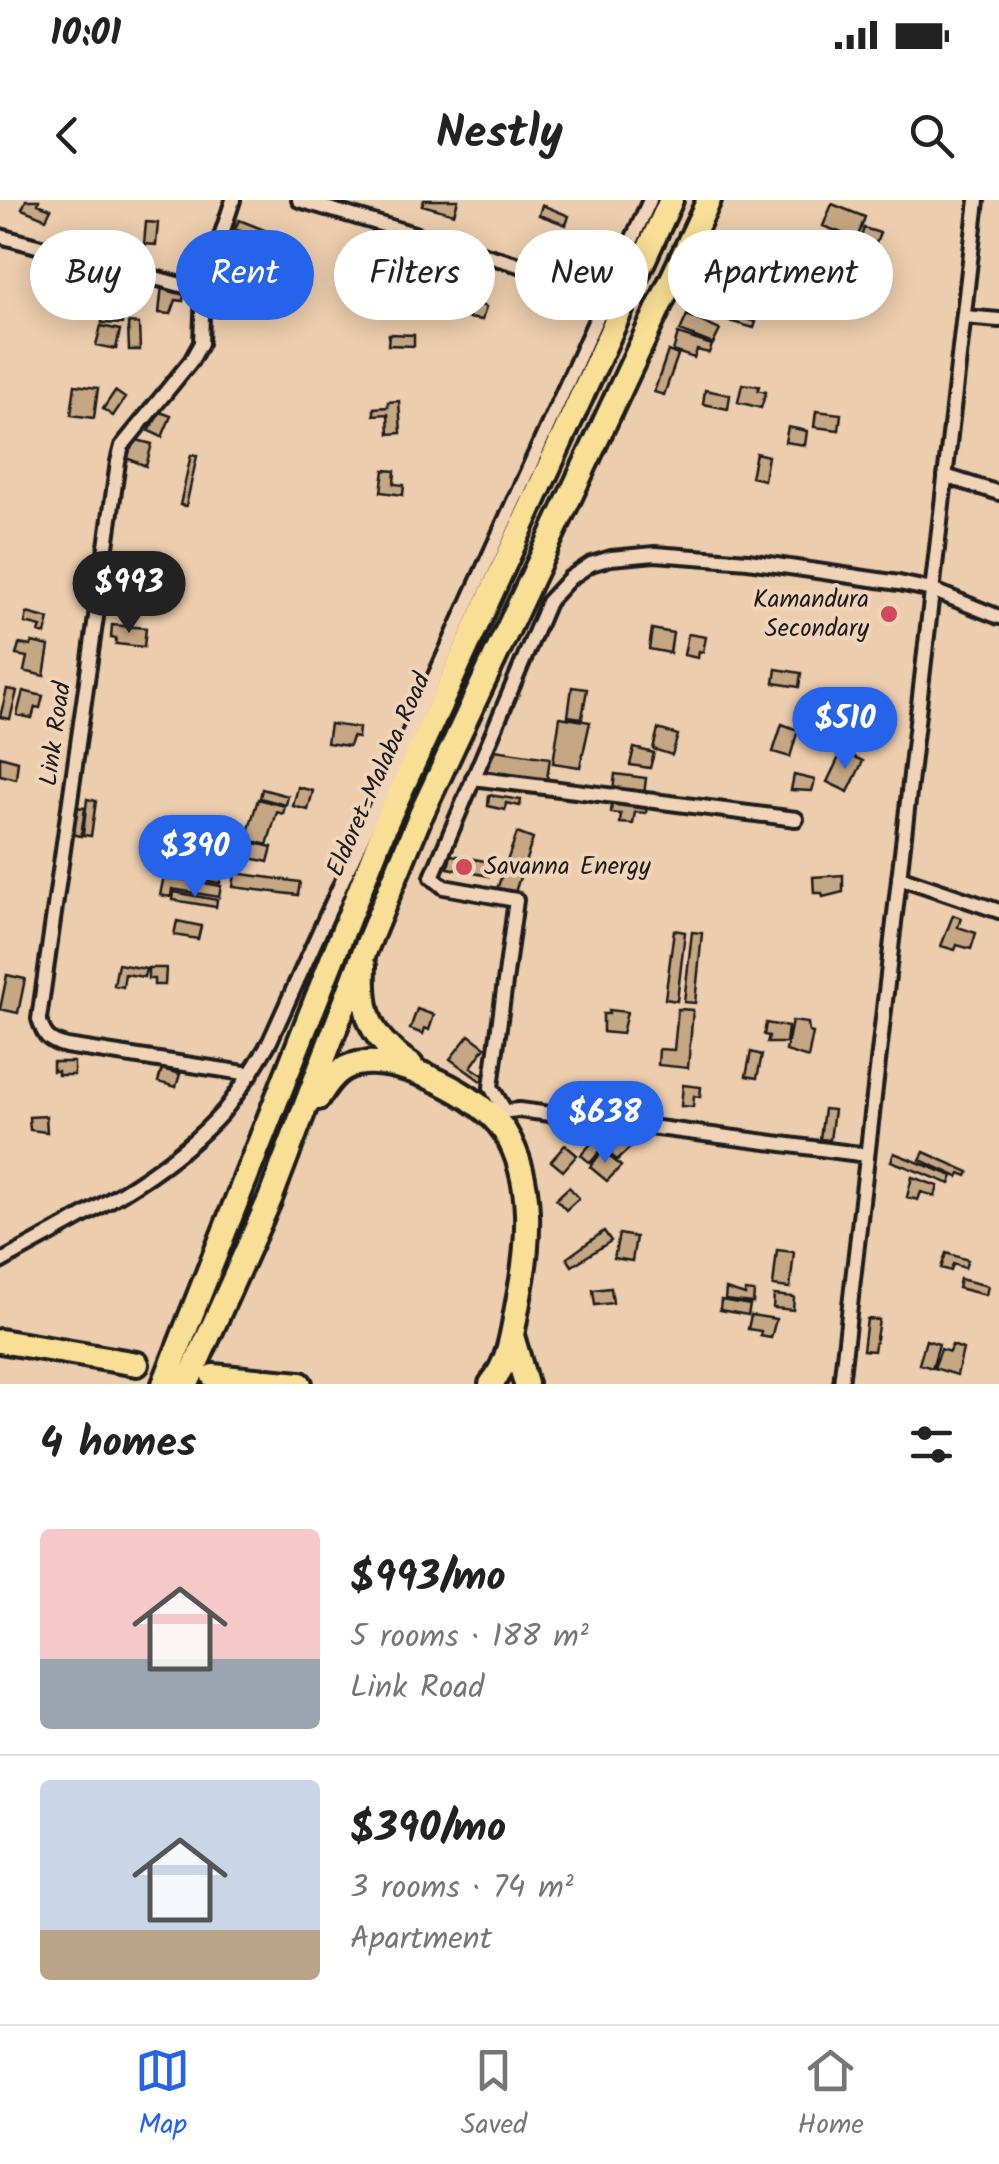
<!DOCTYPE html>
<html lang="en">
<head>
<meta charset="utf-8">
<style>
  :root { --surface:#fff; --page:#f6f6f6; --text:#222; --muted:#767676; --line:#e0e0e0; --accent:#2563eb }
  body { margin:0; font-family:Kalam,sans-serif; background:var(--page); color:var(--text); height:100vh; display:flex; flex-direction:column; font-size:38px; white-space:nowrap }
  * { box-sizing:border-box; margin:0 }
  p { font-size:32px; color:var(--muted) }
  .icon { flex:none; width:55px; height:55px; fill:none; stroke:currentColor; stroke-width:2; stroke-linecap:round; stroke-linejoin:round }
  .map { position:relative; height:1184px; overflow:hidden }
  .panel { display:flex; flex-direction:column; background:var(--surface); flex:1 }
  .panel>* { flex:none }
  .guide { position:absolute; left:30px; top:30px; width:940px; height:90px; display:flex; gap:20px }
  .price { position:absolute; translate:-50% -85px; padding:0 22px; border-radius:35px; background:var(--accent); color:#fff; font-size:32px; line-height:65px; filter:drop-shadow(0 2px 5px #0008) }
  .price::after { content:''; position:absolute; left:50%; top:60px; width:30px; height:22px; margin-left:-15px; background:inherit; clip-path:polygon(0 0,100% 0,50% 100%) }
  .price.selected { background:#222; color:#fff }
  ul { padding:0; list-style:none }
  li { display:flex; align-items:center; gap:30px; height:250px; padding:0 40px }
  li+li { border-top:2px solid var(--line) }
  li span { display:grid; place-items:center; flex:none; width:280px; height:200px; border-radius:10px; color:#555 }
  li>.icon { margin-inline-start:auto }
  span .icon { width:120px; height:120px; fill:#fffc; stroke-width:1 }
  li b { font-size:42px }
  h2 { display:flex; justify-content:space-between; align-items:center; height:120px; padding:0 40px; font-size:42px }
  .tag { padding:0 35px; border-radius:45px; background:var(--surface); box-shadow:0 5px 25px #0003; font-size:35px; line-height:90px }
  .tag.selected { background:var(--accent); color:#fff }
  .status { display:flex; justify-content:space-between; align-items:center; height:70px; padding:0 50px; background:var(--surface); direction:ltr }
  .status svg { height:28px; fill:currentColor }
  header { display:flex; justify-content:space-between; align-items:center; height:130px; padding:0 40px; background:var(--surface); font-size:45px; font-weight:600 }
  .tabs { display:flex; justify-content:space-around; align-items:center; height:140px; border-top:2px solid var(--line); background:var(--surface); font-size:28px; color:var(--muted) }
  .tabs a { display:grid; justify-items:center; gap:5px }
  .tabs .selected { color:var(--accent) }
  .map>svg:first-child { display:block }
  .building { fill:#c6a783; stroke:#1c1c1c; stroke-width:2.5 }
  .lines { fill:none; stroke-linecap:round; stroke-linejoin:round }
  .street-casing { stroke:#1c1c1c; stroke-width:20 }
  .highway-casing { stroke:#1c1c1c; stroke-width:30 }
  .street { stroke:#f1d4b8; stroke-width:12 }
  .highway { stroke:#f9df96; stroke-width:22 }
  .poi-dot { fill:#d1495b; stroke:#f1d4b8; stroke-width:4 }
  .labels { text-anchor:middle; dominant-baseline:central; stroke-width:8; stroke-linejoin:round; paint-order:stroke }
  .poi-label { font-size:25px; fill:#1c1c1c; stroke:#f1d4b8; text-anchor:end }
  .street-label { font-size:25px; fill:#1c1c1c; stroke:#f1d4b8 }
</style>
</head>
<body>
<div class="status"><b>10:01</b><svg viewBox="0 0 49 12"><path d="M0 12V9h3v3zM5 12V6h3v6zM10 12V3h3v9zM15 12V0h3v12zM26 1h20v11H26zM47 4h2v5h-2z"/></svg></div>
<header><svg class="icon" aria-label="back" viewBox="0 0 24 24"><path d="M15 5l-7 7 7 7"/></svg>Nestly<svg class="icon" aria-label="search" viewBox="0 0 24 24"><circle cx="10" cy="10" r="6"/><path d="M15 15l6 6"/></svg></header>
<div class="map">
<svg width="999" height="1184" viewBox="0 0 999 1184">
  <rect width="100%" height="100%" fill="#eccdad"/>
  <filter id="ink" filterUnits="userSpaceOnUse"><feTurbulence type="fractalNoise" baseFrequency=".01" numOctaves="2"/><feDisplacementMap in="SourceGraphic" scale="20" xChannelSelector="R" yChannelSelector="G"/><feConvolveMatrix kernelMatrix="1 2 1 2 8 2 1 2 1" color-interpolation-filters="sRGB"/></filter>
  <g filter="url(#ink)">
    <path class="building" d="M26,0H39L38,4L51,9L46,19L22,9Z
      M424,0H458L454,14L422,5Z
      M832,4L865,17L857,39L823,26Z
      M542,5L569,16L566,25L539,15Z
      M239,20L280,36L276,45L235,29Z
      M146,22L158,23L156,45L144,44Z
      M864,28L880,33L875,46L870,44L868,48L859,44Z
      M230,32L276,48L274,56L227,40Z
      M730,38L775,51L771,67L726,54Z
      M836,41L862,50L853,69L829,57Z
      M725,83L741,87L735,112L719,107Z
      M162,85L185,88L183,101L176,100L171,114L159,113Z
      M103,94L123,96L122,124L102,123Z
      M473,94L483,97L481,105L486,107L482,120L468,118L469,115L461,113L464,100L471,102Z
      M694,104L756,122L754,128L692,111Z
      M687,115L720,130L713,144L680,131Z
      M128,123L139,124L140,150H129Z
      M101,126L120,130L116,149L96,145Z
      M389,134L414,135V146L388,145Z
      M678,134L712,145L709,153L697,150L694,158L673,151Z
      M668,151L678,155L664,195L654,192Z
      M742,184L759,186L758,190L766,192L761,208L738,202Z
      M75,185L98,188L94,218L71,215Z
      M705,190L730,195L728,209L703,204Z
      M115,191L125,198L113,216L103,209Z
      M399,201L401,233L389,234L388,214L374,215V208L388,207V202Z
      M816,211L841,214L839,230L814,227Z
      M160,212L171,216L162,237L149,231Z
      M788,227L807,231L805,245L785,242Z
      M129,238L152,244L146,266L124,257Z
      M756,253L768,256L764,280L751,277Z
      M191,255L197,256L186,306L180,305Z
      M384,270L395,271L394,284L404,285L403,295L381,292Z
      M27,413L49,419L45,434L39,432L41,427L25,423Z
      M112,425L146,428L144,447L116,444V438H111Z
      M652,429L673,433L670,453L649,449Z
      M688,434L706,437L703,452L699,451L698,458L684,455Z
      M32,442L49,446L44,476L24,471L27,457L16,455L19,444L31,446Z
      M776,469L801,473L799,487L774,483Z
      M572,487L587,489L582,518L568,516Z
      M7,489L17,491L10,519L0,517Z
      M23,491L43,496L40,508L35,507L32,518L17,515Z
      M560,517L590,522L580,567L553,563Z
      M330,524L359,528L358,538L352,537L349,546L327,543Z
      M782,524L798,530L790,557L773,552Z
      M658,529L678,535L672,555L653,549Z
      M634,548L654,553L650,568L630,565Z
      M487,549L550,558L546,586L480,576Z
      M842,551L863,561L848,592L827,582Z
      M0,556L18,561L16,579L0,575Z
      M615,574L646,578L644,595L613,591Z
      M794,575L815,580L812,591L791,590Z
      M298,587L313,591L308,610L293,606Z
      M262,589L288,596L286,605L260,598Z
      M489,595L521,600L520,606L506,603L505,610L488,606Z
      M87,599L96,601L91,636L83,635Z
      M258,599L285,606L283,614L277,612L267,645L246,639Z
      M612,600L647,603L646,613L635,612L633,624L620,623L621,614L611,613Z
      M74,607L85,608L81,636L71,634Z
      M517,633L533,639L514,695L497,689Z
      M246,641L272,647L268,662L242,656Z
      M168,651L187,654L184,676L165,673Z
      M189,655L223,660L220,683L185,677Z
      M451,655L491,662L489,676L448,668Z
      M235,673L300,682L298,695L233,687Z
      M843,675V692L823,697L822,693H814L813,677Z
      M164,676L221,686L219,697L172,689L171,697L160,695Z
      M174,692L217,700L216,707L173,700Z
      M953,715L961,718L958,727L976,733L971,749L957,745L955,750L941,746Z
      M177,721L201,726L198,739L174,735Z
      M674,730L685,732L677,801L665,799Z
      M692,732L702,733L695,803L684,802Z
      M118,764L146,769L144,777L125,774L123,787L114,785Z
      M148,768H166L165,785H154V779H148Z
      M7,775L25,779L18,813L0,809Z
      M417,809L434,815L429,830L425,828L423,834L410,829Z
      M678,809L693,810L688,868L658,865L659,849L674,850Z
      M609,810L627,812L622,834L603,832V814H609Z
      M792,821L808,823L809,832L813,833L808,858L786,851Z
      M766,823L788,827L786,843H767L769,836L764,835Z
      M469,835L485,847L471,867L489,879L485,884L450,859Z
      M751,852L762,855L757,878L746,876Z
      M53,862H74V875H58V871H53Z
      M162,869L180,874L176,887L158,882Z
      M683,885L701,887L700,897L694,896L693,907L681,906Z
      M824,909L834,910L830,940L820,939Z
      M46,916L47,932L30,930L29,917Z
      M625,931L634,940V944L617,960L607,952Z
      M599,935L608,942L590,963L581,955Z
      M565,945L577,955L563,971L551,961Z
      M603,951L621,966L607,981L590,967Z
      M924,952L969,972L967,976L960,973L958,977L920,960Z
      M894,953L953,976L950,984L891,961Z
      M912,977L938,986L935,996L921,992L918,1000L907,997Z
      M569,987L579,998L566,1010L556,999Z
      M604,1031L611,1041L572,1066L567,1058Z
      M619,1034L636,1037L632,1061L614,1058Z
      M777,1050L794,1052L790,1088L773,1086Z
      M946,1053L968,1060L965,1068L953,1064L951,1071L941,1068Z
      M960,1079L988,1086L986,1095L958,1088Z
      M611,1088L613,1103L595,1105L593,1090Z
      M726,1089L745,1095V1091L754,1092L753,1103L725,1100Z
      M774,1095L794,1097L793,1110L773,1108Z
      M721,1100L750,1105L748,1115L720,1110Z
      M751,1115L776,1119L771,1138L760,1136L761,1131L748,1129Z
      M867,1119L879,1120L874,1151L863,1150Z
      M926,1140L939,1144L932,1168L919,1164Z
      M952,1145L963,1149L957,1175L934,1168L941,1149L949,1152Z"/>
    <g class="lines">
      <defs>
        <path id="street" d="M233,0L203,91L201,143L191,161L122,246L118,262L39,819C44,836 48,841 66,846L251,874
          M299,0L587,85
          M0,36L203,91
          M964,117L999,120
          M945,276L999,293
          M473,578L796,619
          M899,677L999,711
          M505,911L491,887L516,700L444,687L432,677L548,402L570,378L591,364L611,358L655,354L748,361L899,383L932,390L999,417
          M498,912L519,910L867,955
          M0,1062C76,1019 164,978 223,912C241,890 256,865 270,841L650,0
          M841,1184L977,0"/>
        <path id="highway" d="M364,766C362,816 370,838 411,865
          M318,898C327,883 338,867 357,864C399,855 483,896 505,932C535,981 529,1044 519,1097C513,1127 511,1160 491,1184
          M513,1139L526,1184
          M0,1141L137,1164
          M213,1176L300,1184
          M164,1184L387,621L671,0
          M187,1184L270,999L364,753L419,619L709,0"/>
      </defs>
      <use href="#street" class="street-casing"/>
      <use href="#highway" class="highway-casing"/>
      <use href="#street" class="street"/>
      <use href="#highway" class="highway"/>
    </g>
  </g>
  <g class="poi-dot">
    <circle cx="889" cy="414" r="10"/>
    <circle cx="464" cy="667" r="10"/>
  </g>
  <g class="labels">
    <g class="poi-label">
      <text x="869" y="400">Kamandura<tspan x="869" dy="29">Secondary</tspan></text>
      <text x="484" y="667" text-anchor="start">Savanna Energy</text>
    </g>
    <g class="street-label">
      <text transform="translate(56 534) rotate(-82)">Link Road</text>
      <text transform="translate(379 575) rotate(-66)">Eldoret-Malaba Road</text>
    </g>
  </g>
</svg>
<b class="price selected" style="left:129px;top:436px">$993</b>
<b class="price" style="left:845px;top:572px">$510</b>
<b class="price" style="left:195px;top:700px">$390</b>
<b class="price" style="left:605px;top:966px">$638</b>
<div class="guide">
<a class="tag">Buy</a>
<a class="tag selected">Rent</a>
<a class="tag">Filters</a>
<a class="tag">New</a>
<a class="tag">Apartment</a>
</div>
</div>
<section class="panel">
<h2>4 homes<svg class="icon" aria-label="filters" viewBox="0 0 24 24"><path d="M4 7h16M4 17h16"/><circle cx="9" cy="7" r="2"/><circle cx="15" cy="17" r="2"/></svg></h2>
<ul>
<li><span style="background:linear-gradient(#f6c9c9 65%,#9aa5b1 0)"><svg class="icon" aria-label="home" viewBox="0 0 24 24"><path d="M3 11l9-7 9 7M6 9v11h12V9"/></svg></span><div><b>$993/mo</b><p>5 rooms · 188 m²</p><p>Link Road</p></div></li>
<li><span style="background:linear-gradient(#c9d6e8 75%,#b9a48a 0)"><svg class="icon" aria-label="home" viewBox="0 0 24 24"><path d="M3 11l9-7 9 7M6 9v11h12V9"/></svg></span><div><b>$390/mo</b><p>3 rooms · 74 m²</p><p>Apartment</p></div></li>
</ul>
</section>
<nav class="tabs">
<a class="selected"><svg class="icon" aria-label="map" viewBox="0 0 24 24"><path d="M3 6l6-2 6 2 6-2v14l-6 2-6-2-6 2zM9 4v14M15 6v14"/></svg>Map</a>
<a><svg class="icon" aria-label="saved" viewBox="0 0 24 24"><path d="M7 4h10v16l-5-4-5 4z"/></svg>Saved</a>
<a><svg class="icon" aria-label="home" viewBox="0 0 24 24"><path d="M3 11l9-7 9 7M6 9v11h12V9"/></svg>Home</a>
</nav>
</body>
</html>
